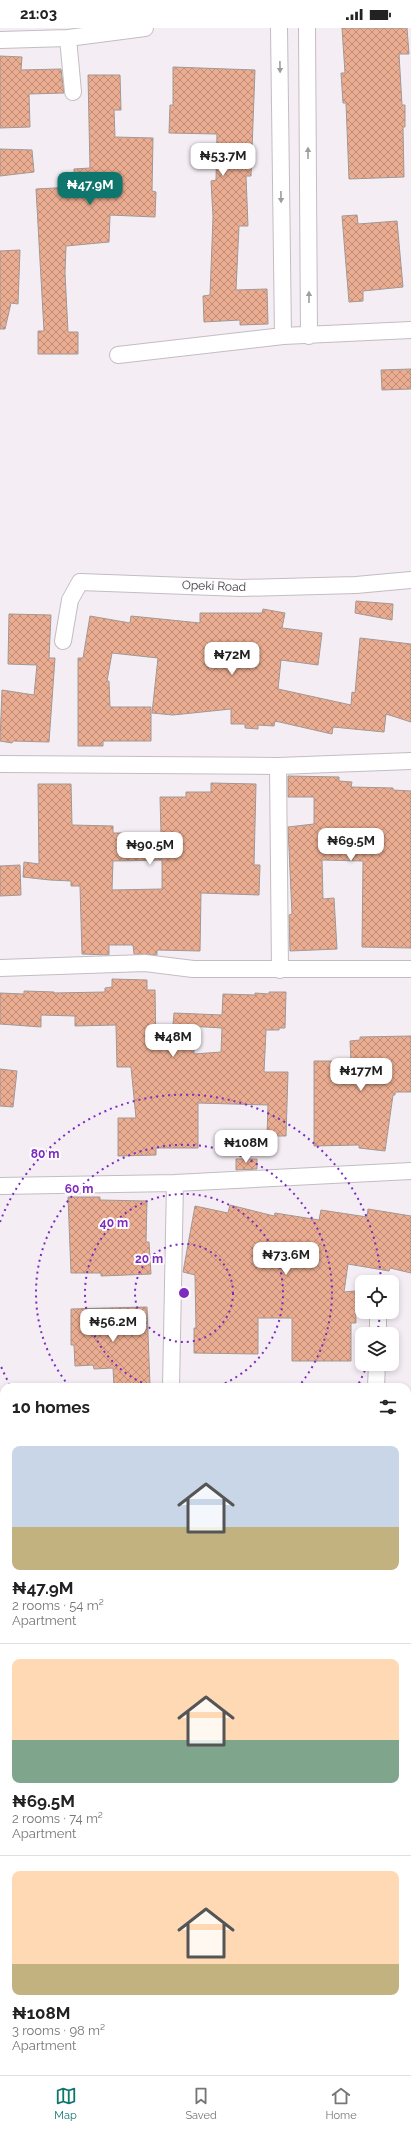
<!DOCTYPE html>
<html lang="en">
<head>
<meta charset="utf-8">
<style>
  :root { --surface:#fff; --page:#f2f2f2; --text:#222; --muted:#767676; --line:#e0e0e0; --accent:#0f766e }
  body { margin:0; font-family:Raleway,sans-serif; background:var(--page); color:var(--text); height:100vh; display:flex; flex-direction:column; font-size:15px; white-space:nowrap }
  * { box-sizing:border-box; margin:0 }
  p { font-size:13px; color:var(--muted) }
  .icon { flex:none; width:22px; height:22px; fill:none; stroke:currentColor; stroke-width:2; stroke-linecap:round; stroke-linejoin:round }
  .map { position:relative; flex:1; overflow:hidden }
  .panel { position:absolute; left:0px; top:1355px; width:411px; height:692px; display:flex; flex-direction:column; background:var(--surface); border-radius:12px 12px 0 0; box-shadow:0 2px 6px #0003 }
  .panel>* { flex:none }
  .tools { position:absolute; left:355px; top:1247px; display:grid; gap:8px }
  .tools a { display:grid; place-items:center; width:44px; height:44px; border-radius:8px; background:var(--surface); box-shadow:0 2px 6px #0003; font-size:20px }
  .price { position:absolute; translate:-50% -34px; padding:0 9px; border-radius:8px; background:#fff; color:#222; font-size:13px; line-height:26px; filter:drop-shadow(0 1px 2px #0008) }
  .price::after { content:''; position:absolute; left:50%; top:24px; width:12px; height:9px; margin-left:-6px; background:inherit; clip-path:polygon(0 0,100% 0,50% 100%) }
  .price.current { background:var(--accent); color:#fff }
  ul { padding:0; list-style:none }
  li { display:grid; align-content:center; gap:8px; height:212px; padding:0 12px }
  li+li { border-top:1px solid var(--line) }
  li span { display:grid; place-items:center; height:124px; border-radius:8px; color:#555 }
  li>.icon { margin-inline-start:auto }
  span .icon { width:72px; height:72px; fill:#fffc; stroke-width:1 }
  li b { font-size:17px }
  h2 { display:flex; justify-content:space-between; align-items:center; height:48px; padding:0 12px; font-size:17px }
  .status { display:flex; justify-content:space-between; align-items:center; height:28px; padding:0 20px; background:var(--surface); direction:ltr }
  .status svg { height:11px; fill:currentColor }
  .tab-bar { display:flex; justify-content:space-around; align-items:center; height:56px; border-top:1px solid var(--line); background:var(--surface); font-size:11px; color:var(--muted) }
  .tab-bar a { display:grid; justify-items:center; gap:2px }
  .tab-bar .current { color:var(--accent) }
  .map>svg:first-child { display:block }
  .building { fill:url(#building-cross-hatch); stroke:#a29894; fill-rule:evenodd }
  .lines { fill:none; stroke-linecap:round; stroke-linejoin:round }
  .minor-casing { stroke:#c4bcc3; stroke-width:18 }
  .minor { stroke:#fff; stroke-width:16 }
  .oneway { fill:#9e9c9e }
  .ring { fill:none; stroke:#7b2cbf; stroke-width:2; stroke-dasharray:2 4 }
  .labels { text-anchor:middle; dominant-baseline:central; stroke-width:4; stroke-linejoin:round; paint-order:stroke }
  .street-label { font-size:12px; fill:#3c393c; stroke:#fffcff }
  .centre { fill:#7b2cbf; stroke:#fffcff; stroke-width:2 }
  .ring-label { font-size:12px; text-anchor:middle; font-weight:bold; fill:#7b2cbf; stroke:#fffcff; stroke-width:4; stroke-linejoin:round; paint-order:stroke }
</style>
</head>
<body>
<div class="status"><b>21:03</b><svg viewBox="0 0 49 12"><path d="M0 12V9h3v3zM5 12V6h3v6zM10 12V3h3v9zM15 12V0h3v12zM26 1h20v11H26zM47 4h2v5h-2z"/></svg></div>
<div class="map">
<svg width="411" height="2047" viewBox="0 0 411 2047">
  <defs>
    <pattern id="building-cross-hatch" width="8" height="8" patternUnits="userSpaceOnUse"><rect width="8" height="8" fill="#ebad91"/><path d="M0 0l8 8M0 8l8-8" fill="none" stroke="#c08e78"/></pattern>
  </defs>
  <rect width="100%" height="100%" fill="#f5edf4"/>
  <path class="building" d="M342,0H407L409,26H399L402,77H405V99H403L404,149L349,151L346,75H343L341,45H345Z
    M0,28L22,29L21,42L61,41L64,65L29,66L30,99L0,100Z
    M173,39L255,42L251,148H246L248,198H239L236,262L267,261L268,296L240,297V292L204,294L203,268L210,267L213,189L211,153L216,152L217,106L169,105L170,77H173Z
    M88,47H120L121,82H114L115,109L153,110L152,163L156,164L155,189L110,187L109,214L66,218L65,245L68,304H78V326H38V303H44L36,161L74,159V141L90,140Z
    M0,121L32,122L34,144L0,148Z
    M357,187L358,196L397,193L403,259L363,263V273L349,274L342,188Z
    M20,222L18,276L11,275L5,301H0V223Z
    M411,341V361L382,362L381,342Z
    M356,573L393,576L392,592L355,585Z
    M263,581L285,585L282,600L322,605L318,637L281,632L278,661L351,677L352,664L355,665L360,610L411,616V694L386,686L384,704L333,699L332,706L275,693L274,698L258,697V701L245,700V696H231V681L173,687L152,685L158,630L112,625L107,653H109L110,679H151V713H103V718H78V630H83L90,588L130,595L131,588L200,595V585H262Z
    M9,586L51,587L49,630H55L49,714L13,713L12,715L0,713L2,662L34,667L37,637L8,636Z
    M288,748L339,749V753L352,754L351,759L393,760V762L411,763V920L362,919L363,833L322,832L323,871L334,870L337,921L290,923L289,887L292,886L288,799L314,796V769H288Z
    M211,755L256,756L254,837H260L259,867L201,865L200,923L157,922V927L134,926L133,917H109V927L82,926L80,858H71V853L50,852L23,849L24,834L39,836L38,756H71L72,797L113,798V805H161L160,769H186V764H211ZM162,832V861L112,862L113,833Z
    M20,837L21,867L0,868V838Z
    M112,951L147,952V962H155L156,1021H194V1026L221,1024L222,1000L173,997L174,985L222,987L223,966L255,967V965L269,966V964H286L285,1000H279V1002H266L264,1044H288L286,1108H267L268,1077L198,1075V1120H156V1127L118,1128V1090H136L131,1039H117L116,997L75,998V988L41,987V999L0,996V965L24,966V963L54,964V965L105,964V960L112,959Z
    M411,1008V1064H395V1067H393L385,1123L359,1120V1117L314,1118V1033H351L350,1013L360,1012V1009Z
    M0,1041L17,1043L13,1079L0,1078Z
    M236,1131H257V1141L236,1142Z
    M68,1169H100V1172L147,1173L146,1214H149L151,1246L101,1248V1245H71Z
    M230,1177L274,1188L275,1185L319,1192L321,1182L367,1189L368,1181L411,1188V1245L390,1240L389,1243L348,1236L344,1264L355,1263L356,1295H351V1333H292V1290H258V1326L194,1325V1300H196L195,1247L183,1244L195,1178L228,1185Z
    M147,1279L150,1358L114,1359L113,1340L94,1341L93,1337L75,1338L74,1317H71V1281Z"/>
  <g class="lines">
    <defs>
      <path id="minor" d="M279,0L283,308
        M307,0L309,308
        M68,10L73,64
        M0,12L68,10L145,0
        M118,327L283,308L411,302
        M63,613L70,572L80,554L241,560L356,557L411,552
        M0,736L278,738L411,733
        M278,738L280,942
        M0,940L145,935L193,941H411
        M0,1158L175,1155L411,1143
        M378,1306V1284
        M171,1359L175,1155
        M376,1359L377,1336
        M407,1742H411
        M407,1859L411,1860
        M160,2047L161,2043
        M342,2047L343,2043"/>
    </defs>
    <use href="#minor" class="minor-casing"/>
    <use href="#minor" class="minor"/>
  </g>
  <defs><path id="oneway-solid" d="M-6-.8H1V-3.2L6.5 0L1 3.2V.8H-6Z"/></defs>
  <g class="oneway">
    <use href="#oneway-solid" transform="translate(280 39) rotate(89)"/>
    <use href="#oneway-solid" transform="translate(308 125) rotate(-90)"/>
    <use href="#oneway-solid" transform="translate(281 169) rotate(89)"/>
    <use href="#oneway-solid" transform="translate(309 269) rotate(-90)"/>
  </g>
  <g class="ring">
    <circle cx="184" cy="1265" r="49"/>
    <path d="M153 1359A99 99 0 1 1 215 1359"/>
    <path d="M69 1358A148 148 0 1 1 299 1358"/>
    <path d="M380 1286A197 197 0 0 1 377 1306M367 1337A197 197 0 0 1 358 1357M10 1357A197 197 0 0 1 0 1336M0 1194A197 197 0 0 1 381 1253"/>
  </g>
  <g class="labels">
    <g class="street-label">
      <text transform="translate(214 558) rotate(2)">Opeki Road</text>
    </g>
  </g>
  <circle cx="184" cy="1265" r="6" class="centre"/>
  <g class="ring-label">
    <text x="45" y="1130">80 m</text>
    <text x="79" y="1165">60 m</text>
    <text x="114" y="1199">40 m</text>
    <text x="149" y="1235">20 m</text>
  </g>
</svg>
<div class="tools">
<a><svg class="icon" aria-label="locate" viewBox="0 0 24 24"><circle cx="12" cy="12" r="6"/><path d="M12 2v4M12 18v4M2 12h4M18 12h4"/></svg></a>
<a><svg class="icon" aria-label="layers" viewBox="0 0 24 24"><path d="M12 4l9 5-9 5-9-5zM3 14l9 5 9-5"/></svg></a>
</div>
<b class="price" style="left:223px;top:149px">₦53.7M</b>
<b class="price current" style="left:90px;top:178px">₦47.9M</b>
<b class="price" style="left:232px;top:648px">₦72M</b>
<b class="price" style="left:351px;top:834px">₦69.5M</b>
<b class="price" style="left:150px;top:838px">₦90.5M</b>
<b class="price" style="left:173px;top:1030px">₦48M</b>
<b class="price" style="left:361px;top:1064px">₦177M</b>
<b class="price" style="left:246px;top:1136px">₦108M</b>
<b class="price" style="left:286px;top:1248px">₦73.6M</b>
<b class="price" style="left:113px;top:1315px">₦56.2M</b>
<section class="panel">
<h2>10 homes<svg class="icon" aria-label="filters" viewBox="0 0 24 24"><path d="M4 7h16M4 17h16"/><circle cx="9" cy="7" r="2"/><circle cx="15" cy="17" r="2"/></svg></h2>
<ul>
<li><span style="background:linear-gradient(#c9d6e8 65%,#c2b280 0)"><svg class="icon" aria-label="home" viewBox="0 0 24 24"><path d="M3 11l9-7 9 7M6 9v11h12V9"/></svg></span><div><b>₦47.9M</b><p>2 rooms · 54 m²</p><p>Apartment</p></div></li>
<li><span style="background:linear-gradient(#ffd9b3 65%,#7fa58c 0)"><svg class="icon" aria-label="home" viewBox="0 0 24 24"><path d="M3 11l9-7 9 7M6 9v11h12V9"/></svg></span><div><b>₦69.5M</b><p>2 rooms · 74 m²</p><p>Apartment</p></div></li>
<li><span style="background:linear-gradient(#ffd9b3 75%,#c2b280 0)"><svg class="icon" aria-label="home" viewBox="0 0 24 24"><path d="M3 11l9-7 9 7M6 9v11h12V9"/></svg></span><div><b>₦108M</b><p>3 rooms · 98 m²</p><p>Apartment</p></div></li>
</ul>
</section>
</div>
<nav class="tab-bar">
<a class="current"><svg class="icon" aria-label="map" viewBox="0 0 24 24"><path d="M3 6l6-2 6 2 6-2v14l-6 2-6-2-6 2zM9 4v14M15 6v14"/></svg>Map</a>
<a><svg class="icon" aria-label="saved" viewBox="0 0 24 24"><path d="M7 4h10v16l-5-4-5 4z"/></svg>Saved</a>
<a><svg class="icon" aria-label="home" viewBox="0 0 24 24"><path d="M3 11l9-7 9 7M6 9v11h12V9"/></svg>Home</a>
</nav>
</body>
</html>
